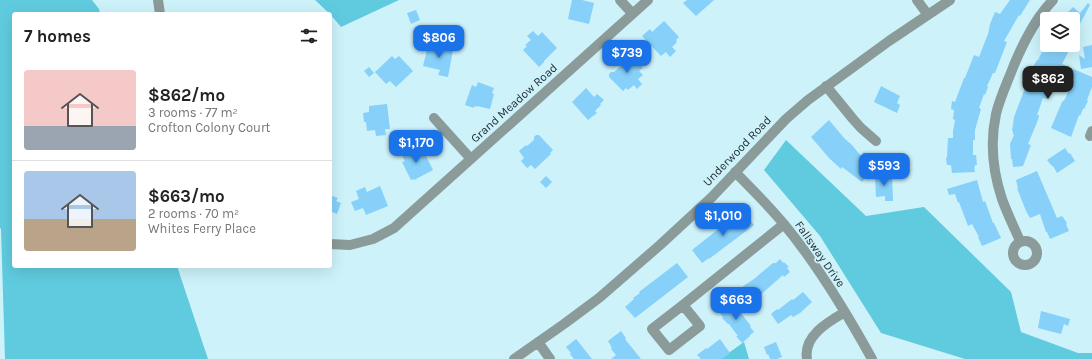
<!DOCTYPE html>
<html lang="en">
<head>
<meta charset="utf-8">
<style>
  :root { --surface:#fff; --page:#f6f6f6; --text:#222; --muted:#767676; --line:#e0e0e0; --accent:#1a73e8 }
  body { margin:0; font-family:Karla,sans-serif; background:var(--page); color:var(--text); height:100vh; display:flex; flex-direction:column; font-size:15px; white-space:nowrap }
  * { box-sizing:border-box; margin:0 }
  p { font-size:13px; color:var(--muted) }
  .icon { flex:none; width:22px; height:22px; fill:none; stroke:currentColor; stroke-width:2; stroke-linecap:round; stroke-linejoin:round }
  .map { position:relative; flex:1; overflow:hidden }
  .panel { position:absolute; left:12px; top:12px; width:320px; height:256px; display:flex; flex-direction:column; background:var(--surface); border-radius:4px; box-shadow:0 4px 16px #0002 }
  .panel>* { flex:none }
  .fabs { position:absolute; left:1040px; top:12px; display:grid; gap:8px }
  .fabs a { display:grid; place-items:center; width:40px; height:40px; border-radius:4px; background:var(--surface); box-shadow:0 4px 16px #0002; font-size:20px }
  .price { position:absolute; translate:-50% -34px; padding:0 9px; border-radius:8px; background:var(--accent); color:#fff; font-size:13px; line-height:26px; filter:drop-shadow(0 1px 2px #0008) }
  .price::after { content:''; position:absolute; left:50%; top:24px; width:12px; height:9px; margin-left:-6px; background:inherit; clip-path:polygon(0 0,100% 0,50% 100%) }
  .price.active { background:#222; color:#fff }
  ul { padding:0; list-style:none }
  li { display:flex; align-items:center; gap:12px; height:100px; padding:0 12px }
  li+li { border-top:1px solid var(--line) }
  li span { display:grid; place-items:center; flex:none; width:112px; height:80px; border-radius:4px; color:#555 }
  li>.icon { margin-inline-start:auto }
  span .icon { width:48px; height:48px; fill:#fffc; stroke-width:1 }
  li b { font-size:17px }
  h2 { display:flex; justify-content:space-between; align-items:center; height:48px; padding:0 12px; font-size:17px }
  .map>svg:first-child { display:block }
  .green { fill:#60cbdf }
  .building { fill:#86d0f9 }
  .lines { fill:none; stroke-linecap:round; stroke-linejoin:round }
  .minor { stroke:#8b9b99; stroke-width:10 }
  .labels { text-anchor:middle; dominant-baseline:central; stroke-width:3.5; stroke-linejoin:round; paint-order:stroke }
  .street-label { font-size:12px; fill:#233234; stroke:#cdf2fa }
</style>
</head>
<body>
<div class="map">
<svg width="1092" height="359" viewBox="0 0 1092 359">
  <rect width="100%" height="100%" fill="#cdf2fa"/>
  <path class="green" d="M0,0H92L99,9L100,14H14V266H177L208,359H5L1,229L0,228Z
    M315,0H399L341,27L330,14Z
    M786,140L866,216L924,207L1011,292L1021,332L1078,353H1092V359H965L881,333L820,236L764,170Z
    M744,342L749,359H720Z"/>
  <path class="building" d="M572,0H582L594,3L589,24L568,19Z
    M687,0H714L696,16L683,3Z
    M1010,0H1030L1020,16L1019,15L1004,41L1007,42L995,73H993L987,86L988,87L985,95L984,94L979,108L981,109L975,130V140H973V155H976L977,165H975V167H974L975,172L952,173L951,165H947L946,158L947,157L948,138H953V131L955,120L953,119L954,110L951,109L952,101L955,102L964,78H965L974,55L979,57L988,34L990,24L995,12L1000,14Z
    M1088,3L1090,5L1073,37V19H1061L1073,7L1080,13Z
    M416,10L420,20L411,24L407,13Z
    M664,21L679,37L676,40L677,42L672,47L676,51L670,57L666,52L661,56L642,36L650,29L652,32Z
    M533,31L538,36L542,32L557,48L544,61V62L539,67L523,50L527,46L525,45L531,40L527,36Z
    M441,42L448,43L447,49L453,50L448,77L438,75L440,70L423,66L428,46L432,47V45L440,47Z
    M1045,45H1066L1061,50L1070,49L1062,64L1092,77V87L1087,100L1088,101L1084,109H1083L1080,116L1079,115L1071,137L1051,128L1062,102L1065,99L1074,79H1073V78L1060,71L1047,99L1043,98L1037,115H1039L1038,120L1028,144L1031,145L1023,166L1013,167L1012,159H1011L1010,144L1014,135L1013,134V131H1012L1014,117L1033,67L1037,60H1038L1039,58Z
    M1092,45V67L1081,69L1079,55L1085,59L1083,47Z
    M624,54L634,64L637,61L643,68L639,71L643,75L638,79L642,84L637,89L634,85L628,90L626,88L623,91L609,77V74L611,72H614L621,66L616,61Z
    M392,56L395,59L399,56L413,71L396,87L390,81L386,84L375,72Z
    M369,67L374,73L369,77L364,71Z
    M478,82L494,88L492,93L494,94L490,109L477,106V107L474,106V108L465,105L472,85L476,87Z
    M881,86L900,96L897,103L900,105L897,113L874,102Z
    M586,88L594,97L597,94L604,100L600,104L601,105L595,111L597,113L588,120L572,102Z
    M387,104L390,129H385L386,135L376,136L375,130L367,131L366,122H364L363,113L369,112V106Z
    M829,120L845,139L852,145L861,156L864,152L877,163L862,182L842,167L841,169L829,158L811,137Z
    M536,135H539L553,150L550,153L551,154L535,169L531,165L527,168L521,161L524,158L519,151L526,145L527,146L534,140V137Z
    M411,148L415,155L423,150L433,170L414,180V179L411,180L402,162L405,161L401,153Z
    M1065,148L1069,154L1070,153L1075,161L1057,173L1053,166H1052L1047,160Z
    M1037,171L1057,218L1062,216L1067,223L1066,224L1069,231L1050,239L1047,232H1046L1040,214L1030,218L1026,211L1017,188H1018L1016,180Z
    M892,174L893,201H885V196L876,197L875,176Z
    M546,176L552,182L546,188L540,182Z
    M977,180L983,202L985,201L993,223H994L1001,238L982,246L978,237H979L972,224L968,226L959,202L958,203L955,194L949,195L947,189Z
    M380,186L388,206L366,215L363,208L355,211L351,202L359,199L356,191L365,187L367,192Z
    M330,195L338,198L336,201L341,203L337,214L332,212L330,216Z
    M743,212L754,225L709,259V258L702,263L692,250L736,215L737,216Z
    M780,259L783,263L784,262L789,267L787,268L790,272L784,277L783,275L759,296L758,295L752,300L742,287L754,279L773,263H776Z
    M677,263L688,277L635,318L625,307L634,299L633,298L640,293L639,292Z
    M803,292L812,302L800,313L793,317L791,315L778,324L771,314L777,309L778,310L792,299L793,300Z
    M728,299L740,314L741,313L751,326L750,327L754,332L750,335V336L742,343L736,336H738L729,324H728L722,318L723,317L717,309Z
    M1041,311L1070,319L1068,326L1064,324L1061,334L1038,328Z
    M621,331L626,338L625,339L641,359H611L616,355L611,349L612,348L608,341Z
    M576,339L581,345L592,359H574L570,354L571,353L566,347Z
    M720,339L730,353L722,359H701L697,355L706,348L707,349Z
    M776,342L782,357L777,359H770L768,354L767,355L764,347Z"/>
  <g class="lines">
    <path class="minor" d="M158,0L160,14
      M620,0L632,13
      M917,0L928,15
      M826,86L853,119L861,128L876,141
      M434,118L471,159
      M1090,136L1092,131
      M735,172C752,189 768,205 783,223C818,265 846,312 872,359
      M1013 253a12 12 0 1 1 24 0a12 12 0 1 1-24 0Z
      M1020,241C1014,227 1007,213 1002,199C993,172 990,142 996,114C1000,97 1008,81 1014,65C1024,41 1035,19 1053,0
      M330,244L350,245L373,239L394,228L648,0
      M683,305L652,329L669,350L700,326L683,305L784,224
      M538,342L550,359
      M514,359L564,324L599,298L660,245L712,197L786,119L808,100L889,41L950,0
      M807,359C803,336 828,322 845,312"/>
  </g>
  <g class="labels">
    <g class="street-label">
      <text transform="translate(514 103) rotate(-42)">Grand Meadow Road</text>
      <text transform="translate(737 151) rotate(-46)">Underwood Road</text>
      <text transform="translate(820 254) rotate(55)">Fallsway Drive</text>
    </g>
  </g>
</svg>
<div class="fabs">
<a><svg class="icon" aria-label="layers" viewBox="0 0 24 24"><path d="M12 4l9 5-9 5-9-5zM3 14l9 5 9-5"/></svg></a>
</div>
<b class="price" style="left:439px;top:59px">$806</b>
<b class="price" style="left:627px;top:74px">$739</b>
<b class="price active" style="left:1048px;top:100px">$862</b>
<b class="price" style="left:416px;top:164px">$1,170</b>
<b class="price" style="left:884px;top:187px">$593</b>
<b class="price" style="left:723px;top:237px">$1,010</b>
<b class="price" style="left:736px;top:321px">$663</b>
<section class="panel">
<h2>7 homes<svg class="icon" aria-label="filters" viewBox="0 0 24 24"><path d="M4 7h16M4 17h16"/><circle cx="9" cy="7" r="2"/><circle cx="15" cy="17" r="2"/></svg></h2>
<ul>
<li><span style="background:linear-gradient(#f6c9c9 70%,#9aa5b1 0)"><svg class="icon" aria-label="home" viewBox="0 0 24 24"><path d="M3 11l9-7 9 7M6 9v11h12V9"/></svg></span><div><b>$862/mo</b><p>3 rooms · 77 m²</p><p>Crofton Colony Court</p></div></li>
<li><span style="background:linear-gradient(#a9c7e8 60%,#b9a48a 0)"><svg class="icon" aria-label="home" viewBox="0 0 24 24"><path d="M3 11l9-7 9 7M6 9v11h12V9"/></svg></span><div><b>$663/mo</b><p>2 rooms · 70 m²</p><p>Whites Ferry Place</p></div></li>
</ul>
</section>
</div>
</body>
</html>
